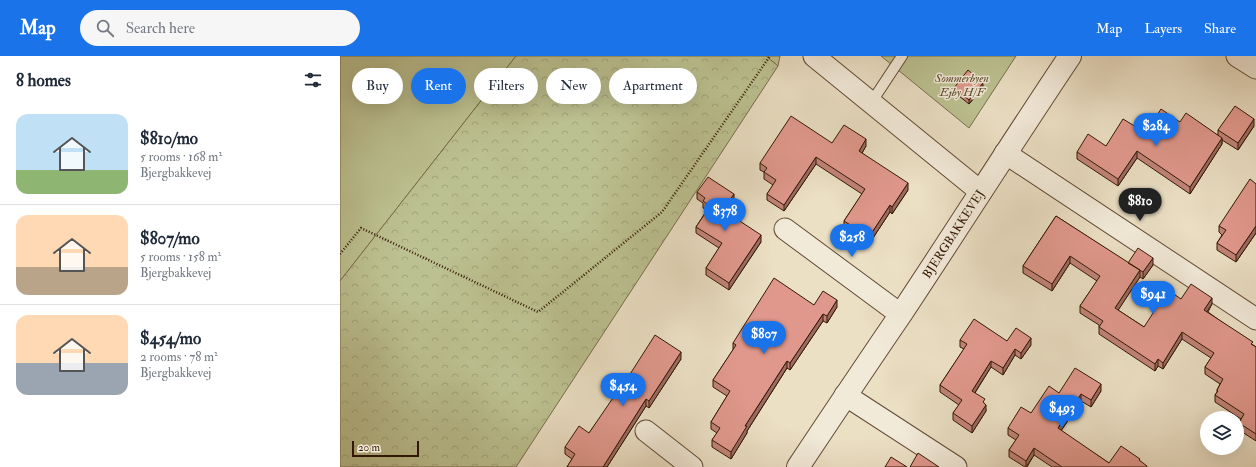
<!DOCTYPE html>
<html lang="en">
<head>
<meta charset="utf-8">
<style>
  :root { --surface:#fff; --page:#f6f6f7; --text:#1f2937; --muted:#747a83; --line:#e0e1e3; --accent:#1a73e8 }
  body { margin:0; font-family:"IM FELL Double Pica",serif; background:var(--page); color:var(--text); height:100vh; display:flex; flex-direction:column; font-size:15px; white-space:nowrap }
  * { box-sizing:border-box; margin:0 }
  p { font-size:13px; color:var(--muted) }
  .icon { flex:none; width:22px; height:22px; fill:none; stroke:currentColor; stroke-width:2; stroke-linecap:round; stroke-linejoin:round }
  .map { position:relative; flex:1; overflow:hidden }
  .details { display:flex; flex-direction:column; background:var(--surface); width:340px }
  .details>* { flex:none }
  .banner { position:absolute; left:12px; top:12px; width:380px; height:36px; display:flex; gap:8px }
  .fabs { position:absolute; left:860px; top:355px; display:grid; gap:8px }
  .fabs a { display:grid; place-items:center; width:44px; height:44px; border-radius:50%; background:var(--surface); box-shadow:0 4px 16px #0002; font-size:20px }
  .scale { position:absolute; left:12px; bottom:10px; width:67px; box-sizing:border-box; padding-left:4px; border:2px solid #331905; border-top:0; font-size:11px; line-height:14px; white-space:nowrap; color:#331905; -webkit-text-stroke:3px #f2ead9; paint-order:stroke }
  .price { position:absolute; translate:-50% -34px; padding:0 9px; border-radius:14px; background:var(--accent); color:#fff; font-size:13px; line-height:26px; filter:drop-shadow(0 1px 2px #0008) }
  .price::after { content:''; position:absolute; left:50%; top:24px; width:12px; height:9px; margin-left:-6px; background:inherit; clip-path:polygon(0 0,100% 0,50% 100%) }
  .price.current { background:#222; color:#fff }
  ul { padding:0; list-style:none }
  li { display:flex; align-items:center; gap:12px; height:100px; padding:0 16px }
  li+li { border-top:1px solid var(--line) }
  li span { display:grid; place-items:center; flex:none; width:112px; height:80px; border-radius:12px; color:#555 }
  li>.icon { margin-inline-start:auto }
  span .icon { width:48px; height:48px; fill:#fffc; stroke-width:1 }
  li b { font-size:17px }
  h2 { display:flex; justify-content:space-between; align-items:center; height:48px; padding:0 16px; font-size:17px }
  .pill { padding:0 14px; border-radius:18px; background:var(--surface); box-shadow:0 4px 16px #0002; font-size:14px; line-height:36px }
  .pill.current { background:var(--accent); color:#fff }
  header { display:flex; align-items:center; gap:24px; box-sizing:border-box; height:56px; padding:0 20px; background:var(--accent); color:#fff }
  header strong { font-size:19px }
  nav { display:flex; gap:22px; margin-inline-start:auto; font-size:14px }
  .search { width:280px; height:36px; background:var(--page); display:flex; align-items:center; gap:10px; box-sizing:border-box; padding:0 14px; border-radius:22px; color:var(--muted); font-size:15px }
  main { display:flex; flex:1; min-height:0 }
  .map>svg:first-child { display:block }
  .green { fill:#bcc191; stroke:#786d4b }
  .forest { fill:url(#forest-crowns); stroke:#786d4b }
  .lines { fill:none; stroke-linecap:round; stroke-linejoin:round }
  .service-casing { stroke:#614a35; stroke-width:12 }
  .minor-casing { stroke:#614a35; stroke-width:23 }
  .tertiary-casing { stroke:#614a35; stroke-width:24 }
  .path { stroke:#331905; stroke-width:2.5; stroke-dasharray:1 2; stroke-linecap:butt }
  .service { stroke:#f2ead9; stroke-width:10 }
  .minor { stroke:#f2ead9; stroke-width:21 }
  .tertiary { stroke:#f2ead9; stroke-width:22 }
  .wall { fill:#c18378; stroke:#331905 }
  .shaded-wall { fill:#9d6a62; stroke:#331905 }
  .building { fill:#e0988c; stroke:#331905 }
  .labels { text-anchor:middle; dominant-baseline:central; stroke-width:3; stroke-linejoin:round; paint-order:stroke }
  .park-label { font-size:12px; font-style:italic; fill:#5c4b2f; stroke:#f2ead9 }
  .street-label { font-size:12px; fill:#331905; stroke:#f2ead9 }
</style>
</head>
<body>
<header>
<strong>Map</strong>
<div class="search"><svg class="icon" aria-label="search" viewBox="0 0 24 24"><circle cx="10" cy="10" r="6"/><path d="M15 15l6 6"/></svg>Search here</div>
<nav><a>Map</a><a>Layers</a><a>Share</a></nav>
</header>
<main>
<section class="details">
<h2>8 homes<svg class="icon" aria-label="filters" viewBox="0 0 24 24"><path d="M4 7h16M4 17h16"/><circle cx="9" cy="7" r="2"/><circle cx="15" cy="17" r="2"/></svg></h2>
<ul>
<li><span style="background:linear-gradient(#bfe0f5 70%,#8fb573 0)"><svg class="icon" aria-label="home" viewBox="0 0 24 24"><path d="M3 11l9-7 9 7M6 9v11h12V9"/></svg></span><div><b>$810/mo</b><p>5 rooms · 168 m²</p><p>Bjergbakkevej</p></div></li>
<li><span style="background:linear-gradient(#ffd9b3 65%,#b9a48a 0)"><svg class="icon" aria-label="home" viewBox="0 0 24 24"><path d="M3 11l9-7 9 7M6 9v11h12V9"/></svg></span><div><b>$807/mo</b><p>5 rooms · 158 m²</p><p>Bjergbakkevej</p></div></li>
<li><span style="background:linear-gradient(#ffd9b3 60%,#9aa5b1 0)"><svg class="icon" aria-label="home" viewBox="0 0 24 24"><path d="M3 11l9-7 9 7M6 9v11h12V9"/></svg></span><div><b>$454/mo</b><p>2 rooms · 78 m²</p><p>Bjergbakkevej</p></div></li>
</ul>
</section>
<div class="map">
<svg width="916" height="411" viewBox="0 0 916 411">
  <defs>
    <pattern id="forest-crowns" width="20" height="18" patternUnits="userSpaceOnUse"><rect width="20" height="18" fill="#bcc191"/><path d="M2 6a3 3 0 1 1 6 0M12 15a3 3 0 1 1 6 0" fill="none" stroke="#a2a57c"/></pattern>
  </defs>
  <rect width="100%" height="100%" fill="#ebdfc4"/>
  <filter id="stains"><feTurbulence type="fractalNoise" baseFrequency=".005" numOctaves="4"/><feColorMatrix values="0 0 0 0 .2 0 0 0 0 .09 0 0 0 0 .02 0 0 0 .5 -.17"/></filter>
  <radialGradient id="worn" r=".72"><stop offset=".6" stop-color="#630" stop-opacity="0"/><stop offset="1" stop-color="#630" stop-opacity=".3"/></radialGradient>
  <path class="green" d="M0,0H176L0,225Z
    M426,0H440L438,10Z
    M541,0H676L629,72Z"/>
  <path class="forest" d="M176,0H426L438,10L176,411H0V225Z"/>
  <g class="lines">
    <defs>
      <path id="service" d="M531,47L562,0"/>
      <path id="minor" d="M474,0L641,136
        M897,0L916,12
        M665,97L916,263
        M445,173L560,258
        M505,339L616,411
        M306,375L352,411"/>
      <g id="tertiary">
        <path id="s1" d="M458,411C492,360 526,309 561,258C618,172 673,85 730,0"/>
      </g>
    </defs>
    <use href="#service" class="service-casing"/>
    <use href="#minor" class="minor-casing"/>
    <use href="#tertiary" class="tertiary-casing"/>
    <path class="path" d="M0,198L21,172L198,256L322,156L430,0"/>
    <use href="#service" class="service"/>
    <use href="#minor" class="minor"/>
    <use href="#tertiary" class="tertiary"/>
  </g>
  <path class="wall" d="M643,31L629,48L614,36V32Z
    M814,64L840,66L878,79V74L914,70L898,94L882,84V88L850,138L797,102L778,130L737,103V96L766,90L801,74Z
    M492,87L526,90L522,97L568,134L552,158L550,156L529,188L504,172V165L522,138L476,108L444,155L427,144V138L433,129L424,123V116L420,114V107Z
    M916,128V177L896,206L877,194V187L882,179L879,176V170Z
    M357,136L394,145L387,156L421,186L389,234L366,219V212L379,192L356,177V171L367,154L363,152V147L357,143Z
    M716,160L788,207L813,209L803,223L800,221L778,254L804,271L841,243L872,248L868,256L916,291V385L899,374V367L901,363L875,346V339L877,336V334L880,328L865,318V311L871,302L842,283L823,313L818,310L815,315L759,278V269L740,257V250L757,225L730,207L712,235L683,217V210Z
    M474,249L497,251L487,267L483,265L450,314L447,312L407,375V377L391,403L372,391V384L377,377L371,373V366L387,340L373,331V324L393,294V287Z
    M620,284L667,285L691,289L681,303L675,299L663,319L651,311L635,337L645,348L646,355L632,377L613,364V357L619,349L600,336V329L624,293L620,291Z
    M341,303L309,352L306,350L267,411H227L232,403L225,398V391L249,377L278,337Z
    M761,335L751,351L741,345L721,375L769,407L800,405L807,411H712L694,399L687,411H685L669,401V394L676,384L668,379V372L691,357L719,337Z"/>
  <path class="shaded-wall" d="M643,27V31L629,48V44Z
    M914,63V70L898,94V87Z
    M882,82V88L850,138V131Z
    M526,83V90L519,102V95Z
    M797,95V102L778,130V123Z
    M476,101V108L444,155V149Z
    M568,127V134L552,158V151Z
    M394,138V145L383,161V154Z
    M550,149V156L529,188V181Z
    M916,170V177L896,206V199Z
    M421,179V186L389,234V227Z
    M730,200V207L712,235V228Z
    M813,202V209L803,223V216Z
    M800,214V221L775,259V252Z
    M872,242V248L864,260V254Z
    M497,244V251L487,267V260Z
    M483,258V265L450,314V307Z
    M842,276V283L823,313V307Z
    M691,282V289L681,303V297Z
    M675,293V299L663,319V312Z
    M341,296V303L309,352V345Z
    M818,303V310L815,315V308Z
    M447,305V312L407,375V377L391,403V396L405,370Z
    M651,305V311L632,341V335Z
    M761,328V335L751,351V344Z
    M741,338V345L718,379V372Z
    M306,343V350L267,411H263Z
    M646,349V355L632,377V370Z
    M694,392V399L686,411V405Z"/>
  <path class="building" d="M628,14L643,27L629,44L614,32Z
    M895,50L914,63L898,87L878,74Z
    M821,53L840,66L846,57L882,82L850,131L797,95L778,123L737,96L748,78L766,90L783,63L801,74L809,61L814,64Z
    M451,60L492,87L504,69L526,83L519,95L568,127L552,151L550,149L529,181L504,165L525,133L476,101L444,149L427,138L436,124L424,116L427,112L420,107Z
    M368,121L394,138L383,154L421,179L389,227L366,212L382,187L356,171L370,150L363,145L365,142L357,136Z
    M910,123L916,128V170L896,199L877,187L886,174L879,170Z
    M716,160L800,214L775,252L804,271L828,234L841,243L851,228L872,242L864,254L913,286L911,288L916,291V378L899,367L904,358L875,339L878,335L877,334L883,323L865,311L874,297L842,276L823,307L818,303L815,308L759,271L763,265L740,250L760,220L730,200L712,228L683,210Z
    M798,192L813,202L803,216L788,207Z
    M434,222L474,249L483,235L497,244L487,260L483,258L450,307L447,305L405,370H407L391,396L372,384L380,372L371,366L390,335L373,324L396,289L393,287Z
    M634,263L667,285L676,272L691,282L681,297L675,293L663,312L651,305L632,335L645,343L643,346L646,349L632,370L613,357L622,344L600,329L627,288L620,284Z
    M315,279L341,296L309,345L306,343L263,411H227L235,398L225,391L239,370L249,377L277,336L278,337Z
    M735,312L761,328L751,344L741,338L718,372L769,407L781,390L800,403L799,404L807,410V411H722L694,392L686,405L669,394L679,379L668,372L681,351L691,357L709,330L719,337Z
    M578,397L599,411H570Z
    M551,401L567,411H545Z"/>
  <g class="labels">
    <g class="park-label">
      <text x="622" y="22">Sommerbyen<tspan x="622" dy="14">Ejby H/F</tspan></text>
    </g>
    <g class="street-label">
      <text stroke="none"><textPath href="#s1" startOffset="280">BJERGBAKKEVEJ</textPath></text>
    </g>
  </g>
  <rect width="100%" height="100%" filter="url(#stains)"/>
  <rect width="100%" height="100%" fill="url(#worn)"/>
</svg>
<div class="fabs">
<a><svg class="icon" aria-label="layers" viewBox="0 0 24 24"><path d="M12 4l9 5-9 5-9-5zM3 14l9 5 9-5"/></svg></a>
</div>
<div class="scale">20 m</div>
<b class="price" style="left:816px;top:91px">$284</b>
<b class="price current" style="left:800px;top:166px">$810</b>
<b class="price" style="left:385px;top:176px">$378</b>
<b class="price" style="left:512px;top:202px">$258</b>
<b class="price" style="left:813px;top:259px">$941</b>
<b class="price" style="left:424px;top:299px">$807</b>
<b class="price" style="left:283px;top:351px">$454</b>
<b class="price" style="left:722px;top:373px">$493</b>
<div class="banner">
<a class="pill">Buy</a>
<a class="pill current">Rent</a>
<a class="pill">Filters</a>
<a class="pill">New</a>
<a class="pill">Apartment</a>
</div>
</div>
</main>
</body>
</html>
